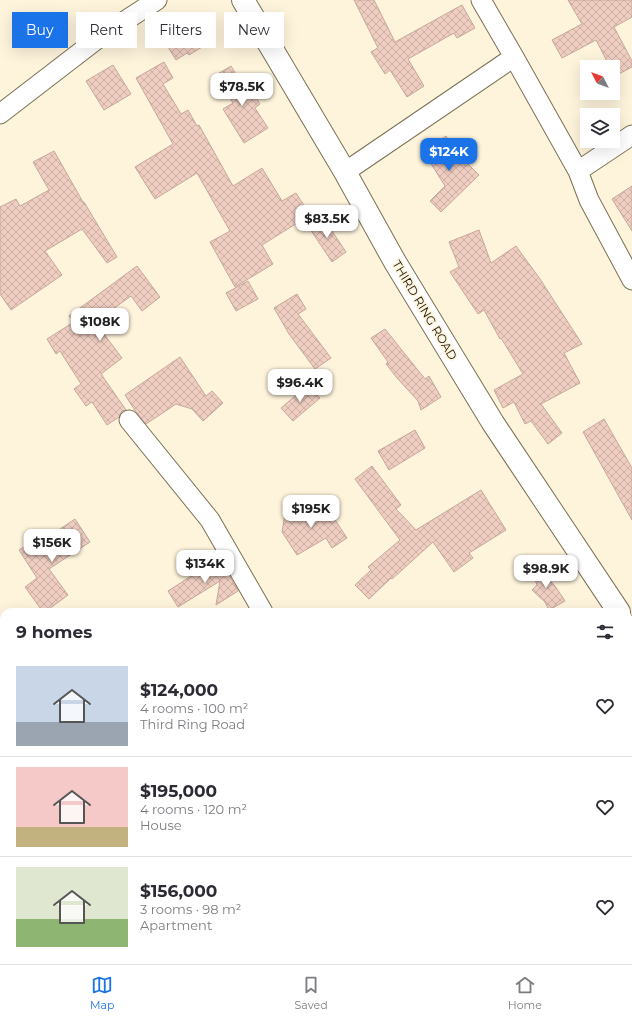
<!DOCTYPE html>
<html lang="en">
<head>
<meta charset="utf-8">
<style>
  :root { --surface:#fff; --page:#f7f7f7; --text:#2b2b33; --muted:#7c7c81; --line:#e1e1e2; --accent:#1a73e8 }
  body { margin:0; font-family:Montserrat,sans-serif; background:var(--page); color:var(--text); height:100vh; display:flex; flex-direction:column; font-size:15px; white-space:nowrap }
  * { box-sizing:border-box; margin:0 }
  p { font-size:13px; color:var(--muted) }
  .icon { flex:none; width:22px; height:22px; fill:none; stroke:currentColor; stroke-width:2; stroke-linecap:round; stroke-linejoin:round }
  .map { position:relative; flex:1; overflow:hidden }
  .drawer { position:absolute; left:0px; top:608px; width:632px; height:356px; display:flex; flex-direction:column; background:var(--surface); border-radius:12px 12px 0 0; box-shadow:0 4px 16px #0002 }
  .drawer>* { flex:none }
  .guide { position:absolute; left:12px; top:12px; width:400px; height:36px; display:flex; gap:8px }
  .needle { width:26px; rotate:312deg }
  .tools { position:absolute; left:580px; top:60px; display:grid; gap:8px }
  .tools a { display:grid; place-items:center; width:40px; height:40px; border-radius:0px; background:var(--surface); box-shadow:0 4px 16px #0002; font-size:20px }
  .price { position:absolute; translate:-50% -34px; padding:0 9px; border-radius:8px; background:#fff; color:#222; font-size:13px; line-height:26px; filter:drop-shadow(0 1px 2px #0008) }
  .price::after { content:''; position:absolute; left:50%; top:24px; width:12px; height:9px; margin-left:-6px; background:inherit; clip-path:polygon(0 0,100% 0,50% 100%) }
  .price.on { background:var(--accent); color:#fff }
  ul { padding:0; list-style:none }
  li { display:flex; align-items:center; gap:12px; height:100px; padding:0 16px }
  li+li { border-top:1px solid var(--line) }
  li span { display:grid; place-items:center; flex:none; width:112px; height:80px; border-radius:0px; color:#555 }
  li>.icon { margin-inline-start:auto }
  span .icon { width:48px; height:48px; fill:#fffc; stroke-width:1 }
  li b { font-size:17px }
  h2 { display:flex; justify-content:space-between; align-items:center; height:48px; padding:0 16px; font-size:17px }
  .tag { padding:0 14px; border-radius:0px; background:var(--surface); box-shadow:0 4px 16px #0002; font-size:14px; line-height:36px }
  .tag.on { background:var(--accent); color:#fff }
  .tabs { display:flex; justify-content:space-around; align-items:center; height:56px; border-top:1px solid var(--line); background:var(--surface); font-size:11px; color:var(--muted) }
  .tabs a { display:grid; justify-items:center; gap:2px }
  .tabs .on { color:var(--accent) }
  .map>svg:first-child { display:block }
  .building { fill:url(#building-cross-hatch); stroke:#c7a79b }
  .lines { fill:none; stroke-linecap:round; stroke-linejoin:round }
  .street-casing { stroke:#7b7055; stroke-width:21 }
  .secondary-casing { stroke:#7b7055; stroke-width:24 }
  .street { stroke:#fff; stroke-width:19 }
  .secondary { stroke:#fff; stroke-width:22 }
  .labels { text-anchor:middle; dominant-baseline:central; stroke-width:3.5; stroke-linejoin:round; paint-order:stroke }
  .street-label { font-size:12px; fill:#1e190e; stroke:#fef4dc }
</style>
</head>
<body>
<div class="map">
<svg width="632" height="964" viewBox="0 0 632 964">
  <defs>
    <pattern id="building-cross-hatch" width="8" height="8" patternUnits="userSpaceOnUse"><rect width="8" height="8" fill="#efcec1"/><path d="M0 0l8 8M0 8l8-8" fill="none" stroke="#ccb0a5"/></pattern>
  </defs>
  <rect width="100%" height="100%" fill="#fef4dc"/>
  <path class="building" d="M354,0H374L395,42L462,5L475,28L457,38L454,33L408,59L424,86L407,97L390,70L385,74L371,52L378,48Z
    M568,0H632V17L614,27L632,61V67L615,76L613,72V67H610L596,40L562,58L552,40L582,24Z
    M192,19L207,44L189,55L187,53L176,60L162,37Z
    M164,62L173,78L163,84L181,114L188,110L197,126L199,125L233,186L262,168L282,201L296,193L310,215L262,245L273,264L235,287L210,242L230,231L197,173L155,199L135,167L173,144L136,78Z
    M113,65L131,94L104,110L86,81Z
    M231,66L248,94L252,91L260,104L255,108L268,128L244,143L223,109L233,103L216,75Z
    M446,136L465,166L468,164L479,175L441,212L430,201L445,186L423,151Z
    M54,151L83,202H84L117,257L107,263L82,229L45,251L62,275L11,310L0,294V207L16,199L20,206L49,190L33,162Z
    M632,186V231L612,199Z
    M322,216L346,252L332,262L308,226Z
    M479,230L491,263L516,246L540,279L582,344L564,353L580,383L541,404L562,433L548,444L531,421L525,424L514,402L503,408L494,390L523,374L501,338L500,339L484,310L478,314L450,272L459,267L449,242Z
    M137,266L160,297L142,311L131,296L95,322L122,358L101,374L126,410L122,411L119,417L107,425L92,402L86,406L74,389L81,384L60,351L56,354L47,339L74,322L69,316Z
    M248,281L258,299L236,311L226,293Z
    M297,294L306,309L298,314L331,358L315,369L289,334L274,308Z
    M385,329L425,379L429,376L441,397L421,410L418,401L397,378L386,364L388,362L371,338Z
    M180,357L206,396L212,391L223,403L203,421L192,409L176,404L146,424L136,412L125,395Z
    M308,385L320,398L293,421L281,408Z
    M604,419L632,468V520L583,432Z
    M415,430L425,448L389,470L378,451Z
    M372,466L401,505L396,509L416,530L481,490L506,530L469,553L473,558L454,572L433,542L392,579L391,578L369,599L355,585L371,570L368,567L400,540L355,479Z
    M287,501L299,520L324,503L347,538L332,548L326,538L297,555L282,532Z
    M75,519L90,542L49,569L68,595L45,612H43L25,587L37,578L19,550L30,543L33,547Z
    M527,557L555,586L565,601L549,610L545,602L532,590L537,585Z
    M219,558L238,591L216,605L220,581L178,607L168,591Z"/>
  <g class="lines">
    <defs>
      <path id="street" d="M481,0L514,57L578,171L589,200L632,280
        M0,114L100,37L157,0
        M578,171L632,135
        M345,172L514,57
        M129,420L210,520L263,612
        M628,902L632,903
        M0,958L4,955
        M486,960L490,964
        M323,964L333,960"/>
      <path id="secondary" d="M243,0L345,172L395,262L493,423L619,612
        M628,626L632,632"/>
    </defs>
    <use href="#street" class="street-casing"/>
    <use href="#secondary" class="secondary-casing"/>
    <use href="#street" class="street"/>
    <use href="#secondary" class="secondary"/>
  </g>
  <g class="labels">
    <g class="street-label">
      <text transform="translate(425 310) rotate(59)">THIRD RING ROAD</text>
    </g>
  </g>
</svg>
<div class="tools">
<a><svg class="needle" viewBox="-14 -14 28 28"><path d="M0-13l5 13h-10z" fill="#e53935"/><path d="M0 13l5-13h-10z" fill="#7c7c81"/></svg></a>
<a><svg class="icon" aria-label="layers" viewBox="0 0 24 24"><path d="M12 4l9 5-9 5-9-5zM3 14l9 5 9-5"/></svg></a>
</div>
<b class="price" style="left:242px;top:107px">$78.5K</b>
<b class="price on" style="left:449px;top:172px">$124K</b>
<b class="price" style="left:327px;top:239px">$83.5K</b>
<b class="price" style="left:100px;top:342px">$108K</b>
<b class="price" style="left:300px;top:403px">$96.4K</b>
<b class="price" style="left:311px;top:529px">$195K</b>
<b class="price" style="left:52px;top:563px">$156K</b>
<b class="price" style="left:205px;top:584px">$134K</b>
<b class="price" style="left:546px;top:589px">$98.9K</b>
<div class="guide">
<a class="tag on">Buy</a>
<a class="tag">Rent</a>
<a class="tag">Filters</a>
<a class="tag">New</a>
</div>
<section class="drawer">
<h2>9 homes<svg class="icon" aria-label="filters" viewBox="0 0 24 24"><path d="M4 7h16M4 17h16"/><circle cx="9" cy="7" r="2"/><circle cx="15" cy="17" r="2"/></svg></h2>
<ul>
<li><span style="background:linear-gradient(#c9d6e8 70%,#9aa5b1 0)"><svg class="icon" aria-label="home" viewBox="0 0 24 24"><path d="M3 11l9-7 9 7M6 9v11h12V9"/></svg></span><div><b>$124,000</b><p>4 rooms · 100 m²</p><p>Third Ring Road</p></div><svg class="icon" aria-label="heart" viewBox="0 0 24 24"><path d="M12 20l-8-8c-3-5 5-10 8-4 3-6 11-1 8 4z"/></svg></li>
<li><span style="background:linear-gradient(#f6c9c9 75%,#c2b280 0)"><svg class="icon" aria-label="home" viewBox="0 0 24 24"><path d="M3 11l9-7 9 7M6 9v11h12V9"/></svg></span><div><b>$195,000</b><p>4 rooms · 120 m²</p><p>House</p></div><svg class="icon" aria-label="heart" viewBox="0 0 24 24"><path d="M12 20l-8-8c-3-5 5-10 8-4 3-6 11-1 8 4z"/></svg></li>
<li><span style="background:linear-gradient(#dfe7d0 65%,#8fb573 0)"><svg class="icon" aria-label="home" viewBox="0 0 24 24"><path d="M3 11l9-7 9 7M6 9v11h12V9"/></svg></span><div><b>$156,000</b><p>3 rooms · 98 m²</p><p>Apartment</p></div><svg class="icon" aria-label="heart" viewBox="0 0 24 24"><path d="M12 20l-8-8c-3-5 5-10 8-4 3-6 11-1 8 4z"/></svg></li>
</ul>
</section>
</div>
<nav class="tabs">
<a class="on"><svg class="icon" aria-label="map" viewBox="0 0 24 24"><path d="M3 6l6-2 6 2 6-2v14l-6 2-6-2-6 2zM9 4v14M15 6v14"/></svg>Map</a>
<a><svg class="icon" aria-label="saved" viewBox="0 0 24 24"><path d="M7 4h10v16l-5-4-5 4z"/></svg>Saved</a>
<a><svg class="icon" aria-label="home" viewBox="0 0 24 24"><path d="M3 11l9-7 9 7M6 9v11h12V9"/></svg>Home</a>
</nav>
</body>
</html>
